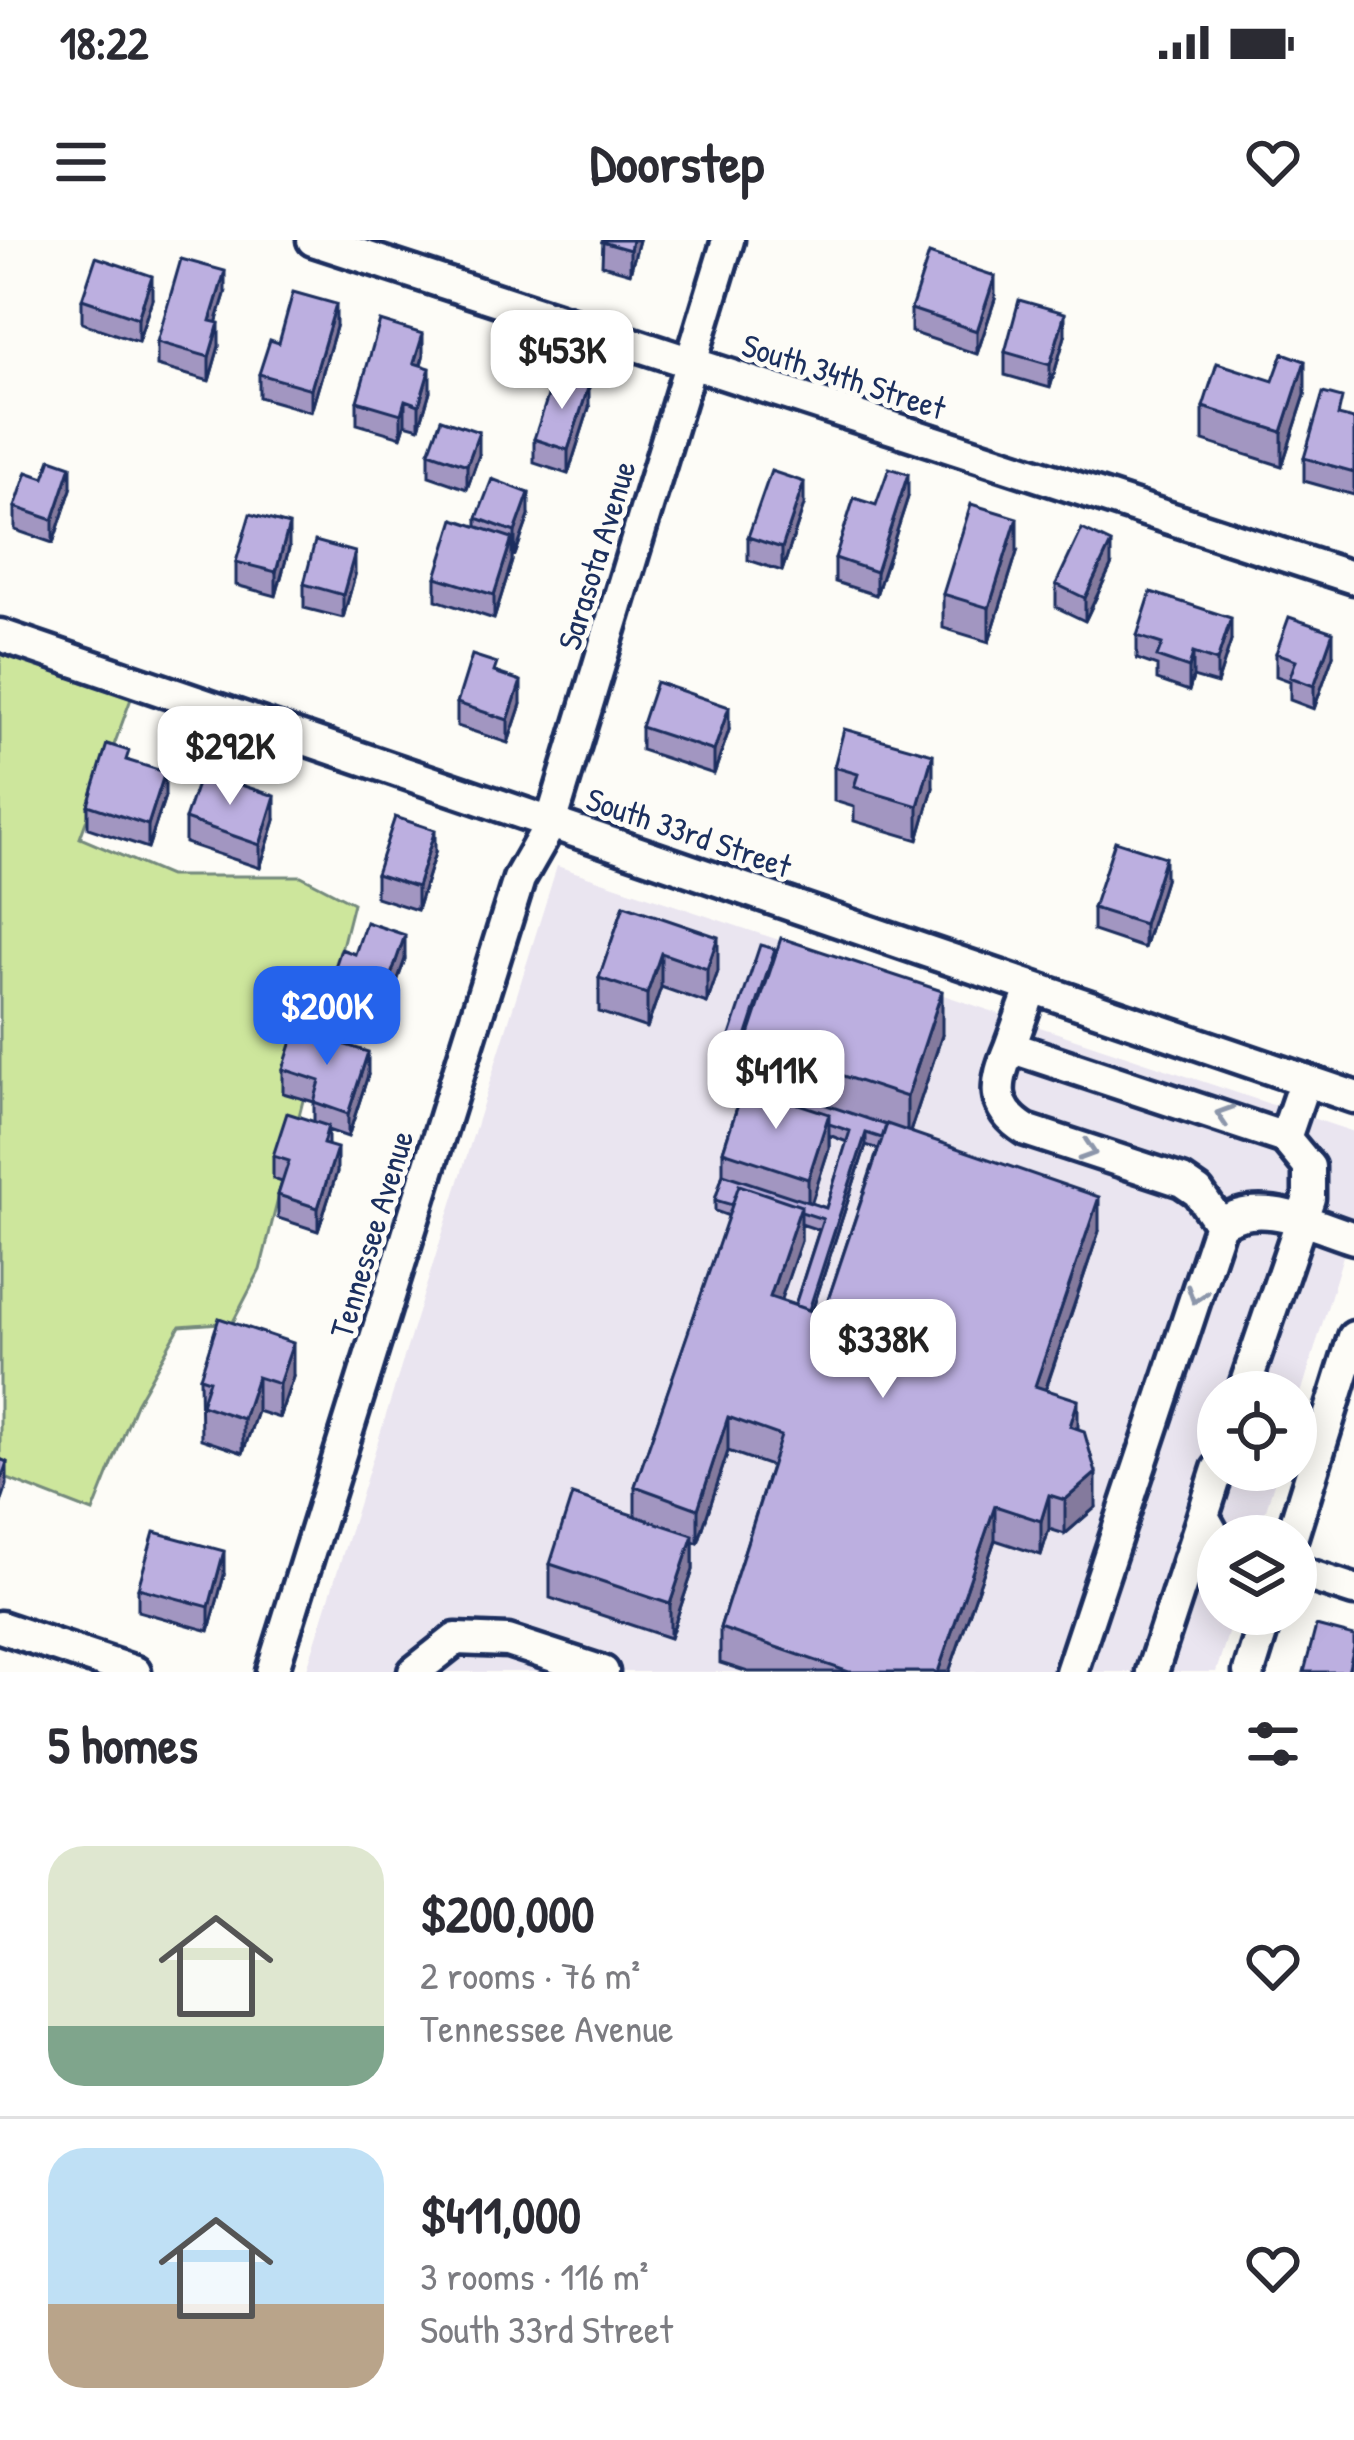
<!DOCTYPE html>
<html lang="en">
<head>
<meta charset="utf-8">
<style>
  :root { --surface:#fff; --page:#f7f7f7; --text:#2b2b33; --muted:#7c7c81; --line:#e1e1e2; --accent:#2563eb }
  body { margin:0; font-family:"Patrick Hand",sans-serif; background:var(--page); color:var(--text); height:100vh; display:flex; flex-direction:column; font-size:45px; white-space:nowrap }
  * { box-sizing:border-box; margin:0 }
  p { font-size:39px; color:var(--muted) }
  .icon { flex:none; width:66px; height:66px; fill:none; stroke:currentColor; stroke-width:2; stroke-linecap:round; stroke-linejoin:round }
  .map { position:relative; height:1432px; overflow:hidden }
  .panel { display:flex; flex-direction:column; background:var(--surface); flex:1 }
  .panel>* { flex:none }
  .buttons { position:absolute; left:1197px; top:1131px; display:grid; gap:24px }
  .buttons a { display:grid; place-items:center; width:120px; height:120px; border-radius:50%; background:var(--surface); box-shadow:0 6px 30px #0003; font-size:60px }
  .price { position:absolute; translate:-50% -102px; padding:0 27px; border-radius:24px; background:#fff; color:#222; font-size:39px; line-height:78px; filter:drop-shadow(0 3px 6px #0008) }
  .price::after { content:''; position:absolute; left:50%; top:72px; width:36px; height:27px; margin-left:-18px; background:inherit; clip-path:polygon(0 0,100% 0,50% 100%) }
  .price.selected { background:var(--accent); color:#fff }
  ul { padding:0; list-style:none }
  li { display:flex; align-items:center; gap:36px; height:300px; padding:0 48px }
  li+li { border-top:3px solid var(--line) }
  li span { display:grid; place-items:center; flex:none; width:336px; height:240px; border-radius:36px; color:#555 }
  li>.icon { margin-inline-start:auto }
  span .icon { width:144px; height:144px; fill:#fffc; stroke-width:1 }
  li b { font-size:51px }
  h2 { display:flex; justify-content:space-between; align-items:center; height:144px; padding:0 48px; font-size:51px }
  .status { display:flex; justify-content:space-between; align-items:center; height:84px; padding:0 60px; background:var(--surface); direction:ltr }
  .status svg { height:33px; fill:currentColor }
  header { display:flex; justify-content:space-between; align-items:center; height:156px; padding:0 48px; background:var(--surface); font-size:54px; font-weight:700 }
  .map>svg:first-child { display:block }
  .built { fill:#eae5f0 }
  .green { fill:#cde69c; stroke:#748a7d; stroke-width:3 }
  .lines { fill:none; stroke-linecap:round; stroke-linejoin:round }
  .minor-casing { stroke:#1b2f5e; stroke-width:39 }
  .minor { stroke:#fdfcf7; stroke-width:30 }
  .wall { fill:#a296c1; stroke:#1b2f5e; stroke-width:3; fill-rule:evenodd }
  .shaded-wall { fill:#847a9d; stroke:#1b2f5e; stroke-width:3 }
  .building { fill:#bcafe0; stroke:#1b2f5e; stroke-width:3 }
  .oneway { stroke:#8c96aa }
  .labels { text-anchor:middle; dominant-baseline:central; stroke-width:10; stroke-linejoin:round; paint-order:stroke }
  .street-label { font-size:33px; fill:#1b2f5e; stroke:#fdfcf7 }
</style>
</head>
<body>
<div class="status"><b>18:22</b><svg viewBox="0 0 49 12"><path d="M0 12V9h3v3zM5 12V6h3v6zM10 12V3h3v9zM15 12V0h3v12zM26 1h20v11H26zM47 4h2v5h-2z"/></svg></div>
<header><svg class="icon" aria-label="menu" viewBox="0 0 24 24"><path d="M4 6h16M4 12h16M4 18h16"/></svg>Doorstep<svg class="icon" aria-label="heart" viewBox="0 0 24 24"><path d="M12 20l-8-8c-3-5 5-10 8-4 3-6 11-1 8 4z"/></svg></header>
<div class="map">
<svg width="1354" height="1432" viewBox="0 0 1354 1432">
  <rect width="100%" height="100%" fill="#fdfcf7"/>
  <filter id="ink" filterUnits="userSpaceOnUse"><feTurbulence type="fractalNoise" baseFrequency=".00833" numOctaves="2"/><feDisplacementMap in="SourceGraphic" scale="24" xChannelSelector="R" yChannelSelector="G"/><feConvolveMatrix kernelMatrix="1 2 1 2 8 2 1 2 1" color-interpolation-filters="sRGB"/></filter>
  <g filter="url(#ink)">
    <path class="built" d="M557,626L1354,892V980L1296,1170V1152H1218V1230H1278L1258,1296H1218V1374H1234L1216,1432H306Z"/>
    <path class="green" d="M0,412L132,456L80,598L169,636H301L353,663L260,1030L233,1082L180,1086L136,1164L93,1272L0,1236Z"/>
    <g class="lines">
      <defs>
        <path id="minor" d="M313,0L1354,338
          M0,395L1354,857
          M1010,807L1031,749
          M1285,898L1305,840
          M1220,984L1198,952L1182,941L1026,890C990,868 995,843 1010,807L1285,898L1309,927V958L1243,1152
          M1218,1229L1203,1276L1218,1303
          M1292,1296L1354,1097
          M1296,1331L1354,1350
          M0,1387L135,1432
          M272,1432L519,639L551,583L728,0
          M414,1432L456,1399L508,1401L603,1432
          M1071,1432L1220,984C1261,957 1310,984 1354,998
          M1152,1432L1203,1276
          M1249,1432L1267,1374"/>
      </defs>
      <use href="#minor" class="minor-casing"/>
      <use href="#minor" class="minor"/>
    </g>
    <path class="wall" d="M603,0H639L630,33L602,25Z
      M225,54L216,82L219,106L209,141L157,126V102Z
      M82,59H152L138,102L82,83Z
      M995,59L977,114L911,92V69Z
      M336,87L311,172L259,157V134L279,103Z
      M1065,96L1050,148L1005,135V112Z
      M423,117L421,125L430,151L419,188L405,184L401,197L357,184V161Z
      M1305,155L1282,226L1203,201V167Z
      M589,168L568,234L534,223V199Z
      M1354,180V255L1304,241V218Z
      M429,212L479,215L467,249L429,236Z
      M71,249L53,303L15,290V267Z
      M908,257L876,355L835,342V318L876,265Z
      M804,265L782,331L748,320V297Z
      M529,276L515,315L512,314V321L494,379L436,360V337L477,287V278Z
      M289,308L276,356L236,345V322Z
      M1017,312L989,402L943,388V354Z
      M1111,326L1085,381L1056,367V344Z
      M355,335L343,378L304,368V344Z
      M1137,396L1231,401L1217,444L1193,437L1189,451L1157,440V426L1137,419Z
      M1276,413L1333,415L1314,469L1290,460V441L1276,436Z
      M497,433L521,464L508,503L457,486V463Z
      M641,487L729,490L714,534L641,510Z
      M129,521L165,556L148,608L88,588V565Z
      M834,527L933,548L918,600L854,581V567L834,561Z
      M185,579L275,580L260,628L185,603Z
      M435,613L417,670L376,657V634Z
      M1165,640L1144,708L1093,691V668Z
      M624,665L718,731L707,763L661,747L647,788L599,772V738Z
      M355,714L405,719L381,787L329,768V745Z
      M775,717L942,795L910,892L1099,991L1046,1149L1078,1189L1096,1267L1065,1294L1049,1289L1041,1315L995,1300L949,1432H748L720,1423V1388L771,1226L728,1211L698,1303L693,1301V1330L670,1398L550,1358V1324L635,1276V1246L729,976L715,971V960L723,934V911L738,864L714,856V844ZM746,808V838L738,835ZM829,895L847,902L826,968L811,963L829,908ZM866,905L878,909L823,1075L812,1071ZM801,984L819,990L795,1065L780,1060L801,1001Z
      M283,829L368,835L348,897L328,890V905L337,932L318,991L278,978V955L282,942L273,939V916L314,882V862L283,853Z
      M200,1137H293L279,1178L257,1171L243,1213L201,1199Z
      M224,1335L209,1391L138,1371V1348Z"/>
    <path class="shaded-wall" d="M632,0H639L630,33V10Z
      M225,31V54L210,104V81Z
      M152,36V59L138,102V78Z
      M995,36V59L977,114V91Z
      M336,64V87L311,172V149Z
      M1065,73V96L1050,148V125Z
      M219,83V106L209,141V117Z
      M423,94V117L414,147V123Z
      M1305,121V155L1282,226V192Z
      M430,128V151L419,188V165Z
      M589,145V168L568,234V210Z
      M405,160V184L401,197V174Z
      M479,192V215L467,249V225Z
      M71,226V249L53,303V280Z
      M908,234V257L876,355V332Z
      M804,242V265L782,331V308Z
      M529,253V276L515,315V292Z
      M1017,278V312L989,402V368Z
      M289,285V308L276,356V332Z
      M512,298V321L494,379V355Z
      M1111,303V326L1085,381V358Z
      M355,312V335L343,378V355Z
      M1231,378V401L1217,444V421Z
      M1333,392V415L1314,469V446Z
      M1193,413V437L1189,451V428Z
      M521,441V464L508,503V480Z
      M729,467V490L714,534V511Z
      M933,514V548L918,600V566Z
      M165,532V556L148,608V585Z
      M275,556V580L260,628V605Z
      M435,590V613L417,670V647Z
      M1165,617V640L1144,708V684Z
      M405,695V719L381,787V764Z
      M718,697V731L707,763V729Z
      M775,709V721L734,846V834Z
      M661,713V747L647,788V754Z
      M942,751V795L907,901V857Z
      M368,812V835L348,897V874Z
      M829,874V908L808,974V939Z
      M866,893V905L802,1102V1090Z
      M337,908V932L318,991V968Z
      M1099,957V991L1035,1180V1146Z
      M801,966V1001L770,1091V1057Z
      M293,1103V1137L279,1178V1144Z
      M257,1137V1171L243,1213V1179Z
      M1078,1160V1194L1070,1186Z
      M728,1177V1211L698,1303V1269Z
      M7,1222V1245L0,1266V1243Z
      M1096,1233V1267L1065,1294V1260Z
      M1049,1255V1289L1041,1315V1281Z
      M995,1266V1300L949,1432H938Z
      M693,1295V1330L670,1398V1364Z
      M224,1311V1335L209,1391V1367Z
      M1354,1407V1432H1348Z"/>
    <path class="building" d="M603,0H632L630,10L602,2Z
      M929,14L995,36L977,91L911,69Z
      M96,17L152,36L138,78L82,59Z
      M181,19L225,31L210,81L219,83L209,117L157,102Z
      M293,52L336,64L311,149L259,134L270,100L279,103Z
      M1019,60L1065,73L1050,125L1005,112Z
      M380,81L423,94L414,123L430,128L419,165L405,160L401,174L357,161Z
      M1283,113L1305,121L1282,192L1203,167L1217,123L1273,141Z
      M555,134L589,145L568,210L534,199Z
      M1323,153L1342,158L1338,176L1354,180V232L1304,218Z
      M441,179L479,192L467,225L429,212Z
      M51,219L71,226L53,280L15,267L27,232L44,238Z
      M889,228L908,234L876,332L835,318L854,258L876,265Z
      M771,231L804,242L782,308L748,297Z
      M492,239L529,253L515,292L477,278Z
      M971,264L1017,278L989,368L943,354Z
      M250,274L289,285L276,332L236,322Z
      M454,279L512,298L494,355L436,337Z
      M1082,289L1111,303L1085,358L1056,344Z
      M315,301L355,312L343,355L304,344Z
      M1151,352L1231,378L1217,421L1193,413L1189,428L1157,417L1162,404L1137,396Z
      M1289,377L1333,392L1314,446L1290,437L1296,420L1276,413Z
      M472,415L497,423L494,432L521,441L508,480L457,463Z
      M656,442L729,467L714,511L641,487Z
      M844,489L933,514L918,566L854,547L858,534L834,527Z
      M107,504L129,511L126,520L165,532L148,585L88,565Z
      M201,532L275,556L260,605L185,579Z
      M395,577L435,590L417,647L376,634Z
      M1115,601L1165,617L1144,684L1093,668Z
      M624,665L718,697L707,729L661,713L647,754L599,738Z
      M366,682L405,695L381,764L329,745L341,709L355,714Z
      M781,698L942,751L907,857L746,804Z
      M760,705L775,709L734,834L886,885L882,898L866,893L809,1070L795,1065L823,979L801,972V966L739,945L732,965L715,960L723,934L826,968L850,891L829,884V874L744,846L742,854L714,844Z
      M296,789L368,812L348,874L314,862L320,841L283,829Z
      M744,846L829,874L808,939L723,911Z
      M287,873L328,886L323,904L337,908L318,968L278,955L289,921L273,916Z
      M887,884L1099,957L1035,1146L1078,1160L1070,1186L1084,1191L1096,1233L1065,1260L1049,1255L1041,1281L995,1266L938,1432H849L720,1388L781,1196L728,1177L698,1269L635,1246L739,945L801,966L770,1057L823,1075Z
      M219,1078L293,1103L279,1144L257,1137L243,1179L201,1165L209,1140L200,1137Z
      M0,1219L7,1222L0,1243Z
      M572,1255L693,1295L670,1364L550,1324Z
      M154,1292L224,1311L209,1367L138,1348Z
      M1316,1386L1354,1396V1407L1348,1432H1304Z"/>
    <defs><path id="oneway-chevron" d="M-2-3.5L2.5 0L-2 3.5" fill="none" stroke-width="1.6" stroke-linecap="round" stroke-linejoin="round" transform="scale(3)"/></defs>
    <g class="oneway">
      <use href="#oneway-chevron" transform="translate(1224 875) rotate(-162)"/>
      <use href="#oneway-chevron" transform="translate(1088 911) rotate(18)"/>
      <use href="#oneway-chevron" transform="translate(1196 1055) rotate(108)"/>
    </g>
  </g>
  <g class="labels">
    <g class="street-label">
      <text transform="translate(844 136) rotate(18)">South 34th Street</text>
      <text transform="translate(596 315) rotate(-73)">Sarasota Avenue</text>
      <text transform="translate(689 592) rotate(19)">South 33rd Street</text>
      <text transform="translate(371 994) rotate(-73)">Tennessee Avenue</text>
    </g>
  </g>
</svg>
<div class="buttons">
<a><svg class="icon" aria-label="locate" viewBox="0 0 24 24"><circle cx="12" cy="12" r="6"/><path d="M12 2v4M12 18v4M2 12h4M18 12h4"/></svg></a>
<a><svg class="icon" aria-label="layers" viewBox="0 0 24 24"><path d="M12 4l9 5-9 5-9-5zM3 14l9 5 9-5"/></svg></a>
</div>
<b class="price" style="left:562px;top:172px">$453K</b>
<b class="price" style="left:230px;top:568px">$292K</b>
<b class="price selected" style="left:327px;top:828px">$200K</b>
<b class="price" style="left:776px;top:892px">$411K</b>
<b class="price" style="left:883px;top:1161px">$338K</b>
</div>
<section class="panel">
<h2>5 homes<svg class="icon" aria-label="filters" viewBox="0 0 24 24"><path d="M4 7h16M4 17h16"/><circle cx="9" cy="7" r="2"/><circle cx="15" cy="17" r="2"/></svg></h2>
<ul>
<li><span style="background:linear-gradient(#dfe7d0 75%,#7fa58c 0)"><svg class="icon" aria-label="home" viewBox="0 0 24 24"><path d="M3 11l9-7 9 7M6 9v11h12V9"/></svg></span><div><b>$200,000</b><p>2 rooms · 76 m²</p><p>Tennessee Avenue</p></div><svg class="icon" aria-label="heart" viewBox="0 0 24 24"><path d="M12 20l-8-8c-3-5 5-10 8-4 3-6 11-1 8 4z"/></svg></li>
<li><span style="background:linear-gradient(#bfe0f5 65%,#b9a48a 0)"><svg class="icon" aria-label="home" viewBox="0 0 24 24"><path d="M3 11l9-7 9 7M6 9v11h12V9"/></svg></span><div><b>$411,000</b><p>3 rooms · 116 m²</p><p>South 33rd Street</p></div><svg class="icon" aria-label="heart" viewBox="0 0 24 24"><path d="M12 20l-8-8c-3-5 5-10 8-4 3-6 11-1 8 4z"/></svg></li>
</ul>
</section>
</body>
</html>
